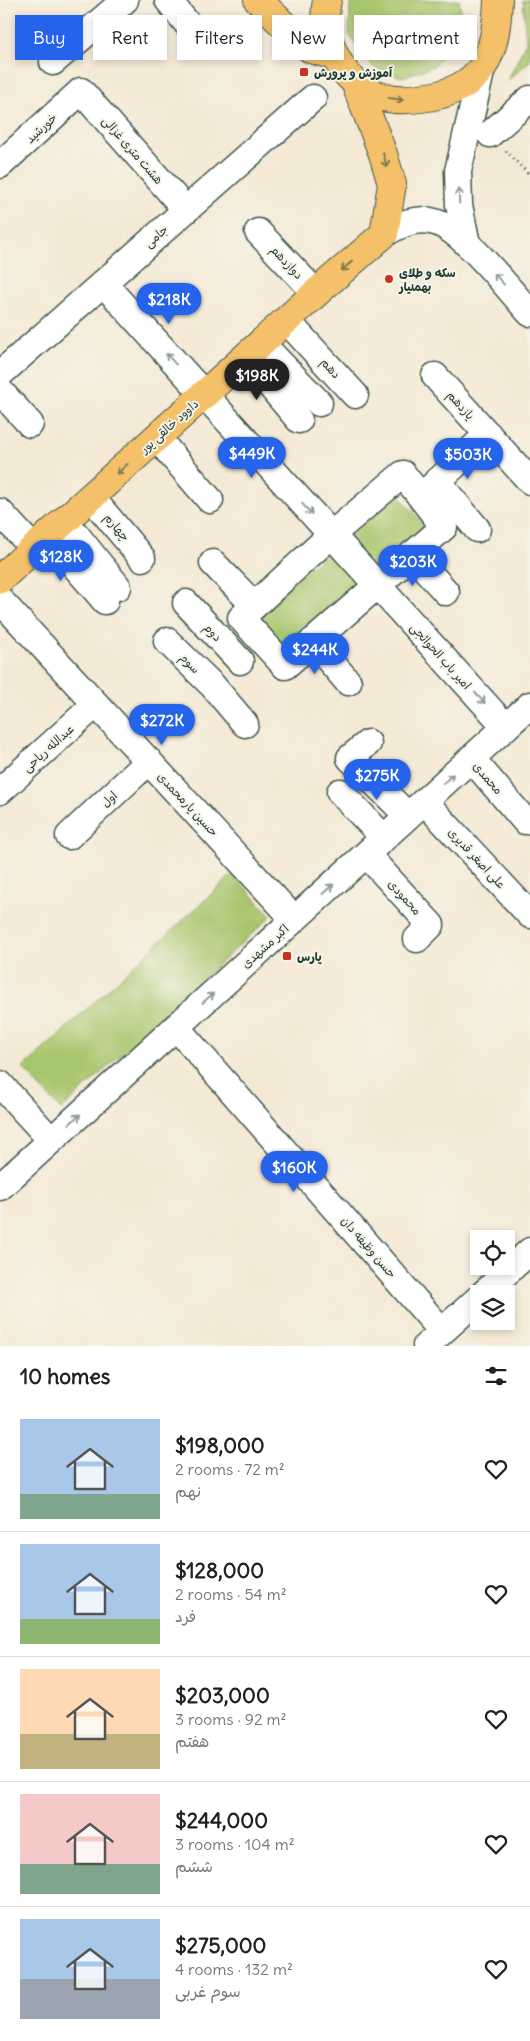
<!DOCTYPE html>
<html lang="en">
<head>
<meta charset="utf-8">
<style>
  :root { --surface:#fff; --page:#f6f6f6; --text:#202124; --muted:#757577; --line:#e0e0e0; --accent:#2563eb }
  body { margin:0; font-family:Delius,"Playpen Sans Arabic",sans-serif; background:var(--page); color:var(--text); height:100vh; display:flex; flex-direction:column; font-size:19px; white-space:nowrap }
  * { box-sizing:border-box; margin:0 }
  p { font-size:16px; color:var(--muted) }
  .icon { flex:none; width:28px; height:28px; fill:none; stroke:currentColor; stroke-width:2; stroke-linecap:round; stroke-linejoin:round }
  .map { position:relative; height:1346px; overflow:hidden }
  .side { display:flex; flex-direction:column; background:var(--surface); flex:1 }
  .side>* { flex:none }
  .banner { position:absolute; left:15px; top:15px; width:500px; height:45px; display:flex; gap:10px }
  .buttons { position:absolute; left:470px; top:1230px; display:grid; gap:10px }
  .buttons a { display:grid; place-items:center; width:45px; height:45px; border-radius:0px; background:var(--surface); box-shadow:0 2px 8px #0003; font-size:25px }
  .price { position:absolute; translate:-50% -42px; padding:0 11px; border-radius:18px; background:var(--accent); color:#fff; font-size:16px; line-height:32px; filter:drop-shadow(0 1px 2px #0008) }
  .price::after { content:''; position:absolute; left:50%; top:30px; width:15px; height:11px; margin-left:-8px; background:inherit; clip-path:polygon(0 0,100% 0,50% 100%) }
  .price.selected { background:#222; color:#fff }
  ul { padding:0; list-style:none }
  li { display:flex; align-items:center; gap:15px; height:125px; padding:0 20px }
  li+li { border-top:1px solid var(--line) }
  li span { display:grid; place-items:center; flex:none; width:140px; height:100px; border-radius:0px; color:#555 }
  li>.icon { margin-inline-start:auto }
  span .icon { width:60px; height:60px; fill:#fffc; stroke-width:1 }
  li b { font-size:21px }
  h2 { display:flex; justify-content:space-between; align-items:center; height:60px; padding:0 20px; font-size:21px }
  .tag { padding:0 18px; border-radius:0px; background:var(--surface); box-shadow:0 2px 8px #0003; font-size:18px; line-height:45px }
  .tag.selected { background:var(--accent); color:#fff }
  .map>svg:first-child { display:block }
  .green { fill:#a8c66d; stroke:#648250 }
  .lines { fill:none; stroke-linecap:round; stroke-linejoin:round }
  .minor-casing { stroke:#3f574c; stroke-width:29 }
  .major-casing { stroke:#3f574c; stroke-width:30 }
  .path { stroke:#3f574c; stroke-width:3; stroke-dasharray:1 4; stroke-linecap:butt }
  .minor { stroke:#fff; stroke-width:26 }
  .major { stroke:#f4c16a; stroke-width:28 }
  .oneway { stroke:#7f784c }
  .oneway2 { stroke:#8f9e9a }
  .poi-dot { fill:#c8321e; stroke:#f7f3e8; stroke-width:2 }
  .labels { text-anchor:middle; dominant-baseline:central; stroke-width:4; stroke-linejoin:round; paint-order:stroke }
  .poi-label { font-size:12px; font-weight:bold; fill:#1f3d34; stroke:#f7f3e8; text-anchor:start }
  .street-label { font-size:12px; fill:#1f3d34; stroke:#f7f3e8 }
</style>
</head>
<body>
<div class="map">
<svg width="530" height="1346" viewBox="0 0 530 1346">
  <rect width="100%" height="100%" fill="#f7f3e8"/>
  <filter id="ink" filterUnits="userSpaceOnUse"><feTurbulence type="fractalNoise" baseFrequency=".02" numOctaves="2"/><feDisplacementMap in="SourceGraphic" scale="10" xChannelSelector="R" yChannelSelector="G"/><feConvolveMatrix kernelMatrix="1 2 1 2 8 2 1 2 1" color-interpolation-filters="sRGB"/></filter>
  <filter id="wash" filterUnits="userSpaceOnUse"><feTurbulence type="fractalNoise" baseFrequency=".0096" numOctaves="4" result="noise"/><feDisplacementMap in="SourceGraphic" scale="20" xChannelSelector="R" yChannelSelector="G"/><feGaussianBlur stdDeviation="1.12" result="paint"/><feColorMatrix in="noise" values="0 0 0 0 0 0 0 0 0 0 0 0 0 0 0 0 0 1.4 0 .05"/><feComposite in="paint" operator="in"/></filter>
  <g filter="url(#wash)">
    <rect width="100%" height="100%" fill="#f4e9d4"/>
    <path class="green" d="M355,0H459L461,13L453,41L434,66L402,77L374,68L349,35L350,6Z
      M523,0H530V61L508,80L526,42Z
      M395,492L427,527L284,649L254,617Z
      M233,874L271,916L61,1110L23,1068Z"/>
  </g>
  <g filter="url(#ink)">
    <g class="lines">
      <defs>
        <path id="minor" d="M168,0L194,32
          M53,62L125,0
          M490,134L530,99
          M0,165L81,91L186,210
          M258,232L316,293
          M384,234C400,224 416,217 435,222C463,230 510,291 530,313
          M467,244L459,205L458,171L482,68
          M103,283L506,727
          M286,320L355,395
          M261,343L319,403
          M246,357L299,420
          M0,374L313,98
          M435,376L530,481
          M0,391L30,424
          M157,438L210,500
          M403,474L444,527L285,666L241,618L331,535Z
          M437,481L477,529
          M91,497L142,558
          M421,497L488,434
          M0,512L34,549
          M65,521L118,587
          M48,535L105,601
          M412,554L446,592
          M213,563L254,605
          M0,600L294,919
          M186,603L240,661
          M167,641L213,686L245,724
          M313,641L348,682
          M368,743L350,758L408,816
          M471,758L525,821
          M0,791L96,704
          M340,792L384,838
          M424,801L530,915
          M69,836L149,761
          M366,854L431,925L417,939
          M176,1027L442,1331
          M0,1084L51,1140
          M0,1187L530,705
          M483,1294L530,1251
          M426,1346L479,1298"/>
        <path id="major" d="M258,0L300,41L311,49L335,56
          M327,0C319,39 342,86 383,97C398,101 413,99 428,97C448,94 471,85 483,66C495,46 497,23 498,0
          M0,579L324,286L384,234L392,184L383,154L355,82"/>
      </defs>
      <use href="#minor" class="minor-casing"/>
      <use href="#major" class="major-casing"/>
      <path class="path" d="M506,151L530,176"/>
      <use href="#minor" class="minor"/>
      <use href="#major" class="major"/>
    </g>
    <defs><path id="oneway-shaft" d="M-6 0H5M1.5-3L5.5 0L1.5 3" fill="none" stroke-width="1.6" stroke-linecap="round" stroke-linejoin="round" transform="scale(1.25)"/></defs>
    <g class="oneway">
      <use href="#oneway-shaft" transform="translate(396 99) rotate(7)"/>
      <use href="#oneway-shaft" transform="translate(385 160) rotate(73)"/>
      <use href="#oneway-shaft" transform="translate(347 266) rotate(139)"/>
      <use href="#oneway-shaft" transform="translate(122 469) rotate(138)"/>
    </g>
    <g class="oneway2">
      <use href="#oneway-shaft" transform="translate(459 196) rotate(-92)"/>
      <use href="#oneway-shaft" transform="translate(499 279) rotate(-132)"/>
      <use href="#oneway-shaft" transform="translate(171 359) rotate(-132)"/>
      <use href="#oneway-shaft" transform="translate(307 509) rotate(48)"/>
      <use href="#oneway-shaft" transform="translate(480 698) rotate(48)"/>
      <use href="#oneway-shaft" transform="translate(448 779) rotate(-42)"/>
      <use href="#oneway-shaft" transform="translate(328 889) rotate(-42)"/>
      <use href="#oneway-shaft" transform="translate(208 998) rotate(-42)"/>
      <use href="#oneway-shaft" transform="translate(75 1119) rotate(-42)"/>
    </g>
  </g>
  <g class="poi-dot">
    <rect x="299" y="67" width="10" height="10" rx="2.5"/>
    <circle cx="389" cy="279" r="5"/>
    <rect x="282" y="951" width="10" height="10" rx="2.5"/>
  </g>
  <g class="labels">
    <g class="poi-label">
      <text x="314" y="72">آموزش و پرورش</text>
      <text x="399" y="272">سکه و طلای<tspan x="399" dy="14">بهمنیار</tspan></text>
      <text x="297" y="956">پارس</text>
    </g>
    <g class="street-label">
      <text transform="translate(41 128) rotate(-43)">خورشید</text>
      <text transform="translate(133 150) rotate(49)">هشت متری غزالی</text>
      <text transform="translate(156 236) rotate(-41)">جامی</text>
      <text transform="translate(287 262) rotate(47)">دوازدهم</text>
      <text transform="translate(331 368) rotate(48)">دهم</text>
      <text transform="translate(461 405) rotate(48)">یازدهم</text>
      <text transform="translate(169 426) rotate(-42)">داوود خالقی پور</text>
      <text transform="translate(117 527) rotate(50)">چهارم</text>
      <text transform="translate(213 632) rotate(47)">دوم</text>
      <text transform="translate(441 656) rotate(48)">امیر باب الحوائجی</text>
      <text transform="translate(190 663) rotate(45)">سوم</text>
      <text transform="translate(48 748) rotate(-42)">عبدالله ریاحی</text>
      <text transform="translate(488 778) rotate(49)">محمدی</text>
      <text transform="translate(109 799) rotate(-43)">اول</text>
      <text transform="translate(188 804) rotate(47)">حسین یارمحمدی</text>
      <text transform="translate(477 858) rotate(47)">علی اصغر قدیری</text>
      <text transform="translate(405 897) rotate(48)">محمودی</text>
      <text transform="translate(265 946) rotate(-42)">اکبر مشهدی</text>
      <text transform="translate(369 1247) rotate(49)">حسن وظیفه دان</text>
    </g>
  </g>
</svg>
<div class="buttons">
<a><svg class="icon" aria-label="locate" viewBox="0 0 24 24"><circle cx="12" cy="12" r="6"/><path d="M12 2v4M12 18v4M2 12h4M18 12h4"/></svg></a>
<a><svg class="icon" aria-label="layers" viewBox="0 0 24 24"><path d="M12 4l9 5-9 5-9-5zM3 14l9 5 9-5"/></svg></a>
</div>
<b class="price" style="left:169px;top:325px">$218K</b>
<b class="price selected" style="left:257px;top:401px">$198K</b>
<b class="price" style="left:252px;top:479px">$449K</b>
<b class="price" style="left:468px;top:480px">$503K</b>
<b class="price" style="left:61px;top:582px">$128K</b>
<b class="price" style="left:413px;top:587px">$203K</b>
<b class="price" style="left:315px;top:675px">$244K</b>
<b class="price" style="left:162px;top:746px">$272K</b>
<b class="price" style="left:377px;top:801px">$275K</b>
<b class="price" style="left:294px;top:1193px">$160K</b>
<div class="banner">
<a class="tag selected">Buy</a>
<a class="tag">Rent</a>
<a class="tag">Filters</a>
<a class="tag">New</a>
<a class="tag">Apartment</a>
</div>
</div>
<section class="side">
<h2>10 homes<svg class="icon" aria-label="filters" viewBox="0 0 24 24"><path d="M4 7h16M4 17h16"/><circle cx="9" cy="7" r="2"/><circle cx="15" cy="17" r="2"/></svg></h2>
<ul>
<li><span style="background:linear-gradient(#a9c7e8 75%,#7fa58c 0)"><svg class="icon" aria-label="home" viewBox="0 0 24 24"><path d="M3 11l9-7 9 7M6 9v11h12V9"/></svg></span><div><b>$198,000</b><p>2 rooms · 72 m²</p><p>نهم</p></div><svg class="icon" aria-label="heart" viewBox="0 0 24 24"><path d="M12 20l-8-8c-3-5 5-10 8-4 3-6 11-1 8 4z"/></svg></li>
<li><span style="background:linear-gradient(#a9c7e8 75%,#8fb573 0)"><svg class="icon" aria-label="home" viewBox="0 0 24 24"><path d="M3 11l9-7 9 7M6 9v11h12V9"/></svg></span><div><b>$128,000</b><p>2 rooms · 54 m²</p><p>فرد</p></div><svg class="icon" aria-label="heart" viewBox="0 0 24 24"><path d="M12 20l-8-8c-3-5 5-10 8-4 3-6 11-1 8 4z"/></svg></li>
<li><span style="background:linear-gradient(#ffd9b3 65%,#c2b280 0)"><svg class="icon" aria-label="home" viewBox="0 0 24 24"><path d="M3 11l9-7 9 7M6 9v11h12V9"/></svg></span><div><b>$203,000</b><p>3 rooms · 92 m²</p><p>هفتم</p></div><svg class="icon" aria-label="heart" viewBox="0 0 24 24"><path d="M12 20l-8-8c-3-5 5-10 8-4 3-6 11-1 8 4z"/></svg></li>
<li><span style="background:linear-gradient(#f6c9c9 70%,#7fa58c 0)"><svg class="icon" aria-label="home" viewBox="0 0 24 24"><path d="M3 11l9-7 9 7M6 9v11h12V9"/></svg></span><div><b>$244,000</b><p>3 rooms · 104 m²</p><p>ششم</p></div><svg class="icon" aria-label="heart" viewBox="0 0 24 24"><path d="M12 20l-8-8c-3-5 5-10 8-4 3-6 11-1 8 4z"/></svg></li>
<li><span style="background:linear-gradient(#a9c7e8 60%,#9aa5b1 0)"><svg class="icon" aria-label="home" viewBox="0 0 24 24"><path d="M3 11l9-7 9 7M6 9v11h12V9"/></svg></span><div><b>$275,000</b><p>4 rooms · 132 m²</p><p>سوم غربی</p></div><svg class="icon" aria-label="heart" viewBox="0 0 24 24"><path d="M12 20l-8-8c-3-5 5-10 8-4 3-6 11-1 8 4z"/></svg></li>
</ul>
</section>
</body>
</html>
